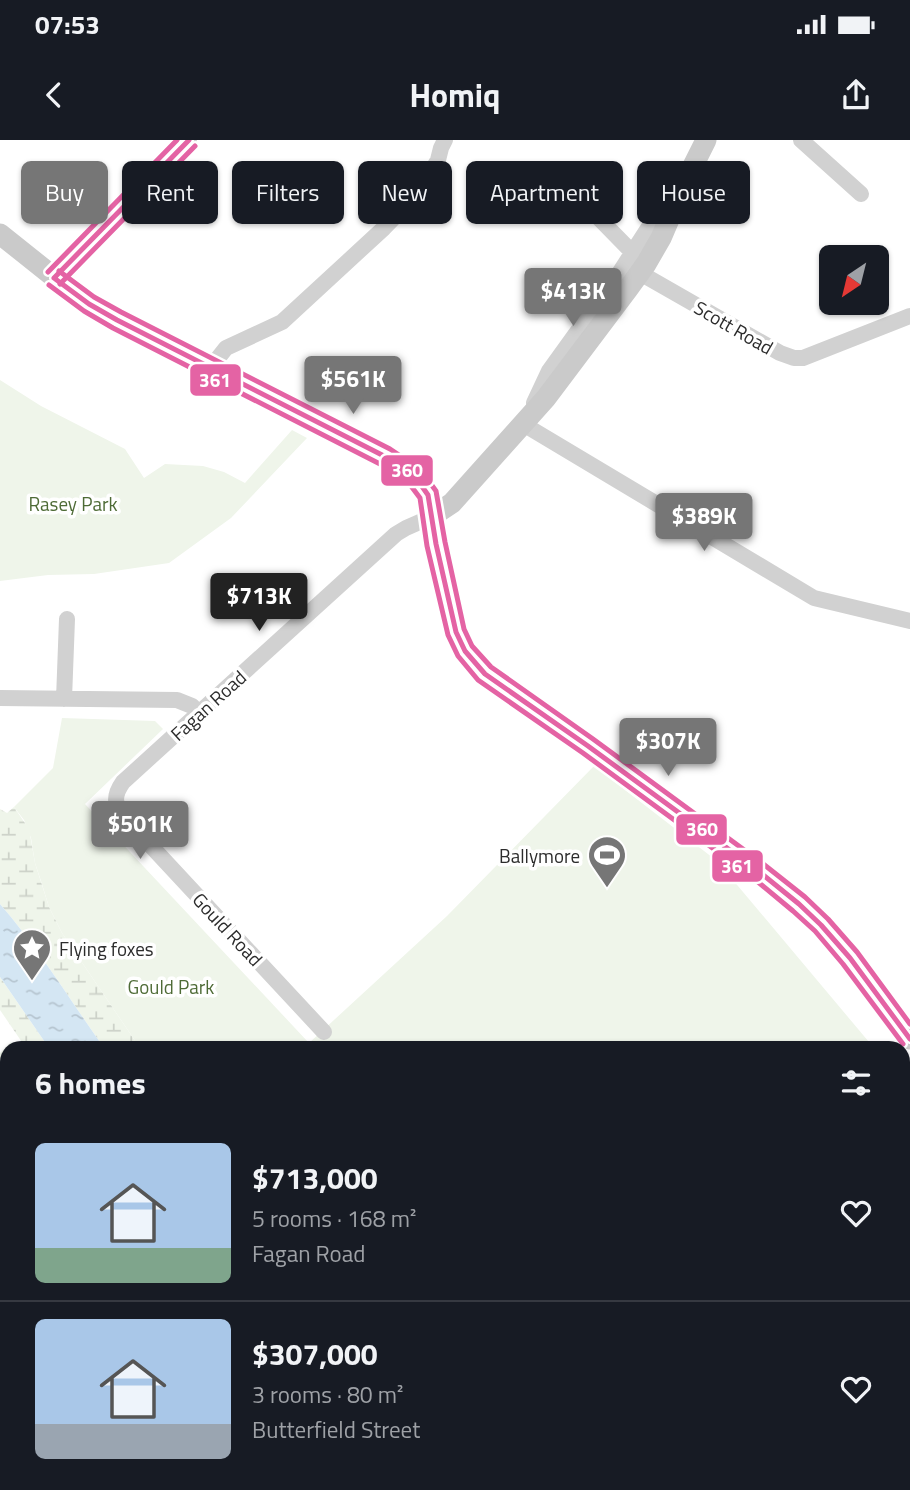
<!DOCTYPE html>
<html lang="en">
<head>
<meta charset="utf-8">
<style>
  :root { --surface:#171b24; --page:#242831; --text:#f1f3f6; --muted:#9ea1a6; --line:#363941; --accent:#767676 }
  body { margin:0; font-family:"Titillium Web",sans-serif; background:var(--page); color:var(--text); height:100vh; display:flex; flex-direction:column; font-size:26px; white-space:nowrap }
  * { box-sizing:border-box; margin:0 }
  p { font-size:23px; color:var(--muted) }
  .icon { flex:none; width:38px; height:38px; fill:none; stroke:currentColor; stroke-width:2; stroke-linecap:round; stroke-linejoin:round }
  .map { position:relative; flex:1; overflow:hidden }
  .panel { position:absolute; left:0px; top:901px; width:910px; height:450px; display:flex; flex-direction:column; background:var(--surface); border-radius:21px 21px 0 0; box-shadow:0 2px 5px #0004 }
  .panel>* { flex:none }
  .top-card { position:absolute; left:21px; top:21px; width:868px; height:63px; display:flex; gap:14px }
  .needle { width:46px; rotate:215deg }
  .fabs { position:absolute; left:819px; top:105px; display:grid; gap:14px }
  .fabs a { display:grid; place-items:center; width:70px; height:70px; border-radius:10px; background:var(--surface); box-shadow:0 2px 5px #0004; font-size:35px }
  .price { position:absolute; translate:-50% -60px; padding:0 16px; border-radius:7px; background:var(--accent); color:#fff; font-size:23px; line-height:46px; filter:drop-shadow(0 2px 4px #0008) }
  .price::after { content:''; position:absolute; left:50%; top:42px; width:21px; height:16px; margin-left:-10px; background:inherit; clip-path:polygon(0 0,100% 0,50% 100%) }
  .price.on { background:#222; color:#fff }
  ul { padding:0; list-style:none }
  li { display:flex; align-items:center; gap:21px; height:175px; padding:0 35px }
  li+li { border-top:2px solid var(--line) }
  li span { display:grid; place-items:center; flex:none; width:196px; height:140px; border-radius:10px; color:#555 }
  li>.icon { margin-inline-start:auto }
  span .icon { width:84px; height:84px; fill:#fffc; stroke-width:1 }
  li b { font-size:30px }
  h2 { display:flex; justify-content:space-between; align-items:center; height:84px; padding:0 35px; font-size:30px }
  .tag { padding:0 24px; border-radius:10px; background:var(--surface); box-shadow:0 2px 5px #0004; font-size:24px; line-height:63px }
  .tag.on { background:var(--accent); color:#fff }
  .status { display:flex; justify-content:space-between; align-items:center; height:49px; padding:0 35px; background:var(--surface); direction:ltr }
  .status svg { height:19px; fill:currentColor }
  header { display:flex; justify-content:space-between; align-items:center; height:91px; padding:0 35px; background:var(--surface); font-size:32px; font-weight:700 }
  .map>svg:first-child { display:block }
  .green { fill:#eff5ea }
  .wetland { fill:url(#wetland-marsh) }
  .water { fill:url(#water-ripples) }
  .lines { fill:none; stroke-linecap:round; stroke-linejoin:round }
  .street { stroke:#d1d1d1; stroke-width:16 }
  .secondary { stroke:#cacaca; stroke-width:21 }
  .bus-1-casing { stroke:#fff; stroke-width:10 }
  .bus-2-casing { stroke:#fff; stroke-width:10 }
  .bus-3-casing { stroke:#fff; stroke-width:10 }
  .bus-1 { stroke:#e463a4; stroke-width:5 }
  .bus-2 { stroke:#e463a4; stroke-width:5 }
  .bus-3 { stroke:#e463a4; stroke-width:5 }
  .labels { text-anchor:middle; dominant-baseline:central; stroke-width:7; stroke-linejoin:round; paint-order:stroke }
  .street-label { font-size:19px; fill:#2c2c2c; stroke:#fff }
  .park-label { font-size:19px; fill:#4e6b36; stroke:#fff }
  .poi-label { font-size:19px; fill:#2c2c2c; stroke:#fff; text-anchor:end }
  .line-badge { stroke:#fff; stroke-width:2.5 }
  .badge-label { font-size:19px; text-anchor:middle; font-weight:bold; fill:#fff }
</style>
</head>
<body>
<div class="status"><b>07:53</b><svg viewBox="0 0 49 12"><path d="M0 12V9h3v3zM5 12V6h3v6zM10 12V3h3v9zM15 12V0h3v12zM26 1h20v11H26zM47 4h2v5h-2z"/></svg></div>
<header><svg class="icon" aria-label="back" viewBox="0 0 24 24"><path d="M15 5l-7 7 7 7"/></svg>Homiq<svg class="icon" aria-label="share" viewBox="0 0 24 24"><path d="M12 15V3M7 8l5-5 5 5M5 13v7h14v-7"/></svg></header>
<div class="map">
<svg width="910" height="1350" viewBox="0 0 910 1350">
  <defs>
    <pattern id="wetland-marsh" width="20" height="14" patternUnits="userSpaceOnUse" patternTransform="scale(1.75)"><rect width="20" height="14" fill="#eff5ea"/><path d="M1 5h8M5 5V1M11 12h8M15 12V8" fill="none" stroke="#cdd2c9"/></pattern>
    <pattern id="water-ripples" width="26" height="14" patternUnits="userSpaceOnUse" patternTransform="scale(1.75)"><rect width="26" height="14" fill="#d4e6f3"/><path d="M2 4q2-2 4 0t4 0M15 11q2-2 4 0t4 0" fill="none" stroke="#b6c5d0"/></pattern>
  </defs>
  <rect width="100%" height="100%" fill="#fff"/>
  <path class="green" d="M0,240L41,266L125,309L144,338L165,324L203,326L224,332L245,343L292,290L307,298L231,378L169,423L94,434L48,435L0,441Z
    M62,578L155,581L163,589L85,664L309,903L447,776L594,626L717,721L874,908H140L62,793L49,767L41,741L35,723L31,698L24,680L14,667L53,628Z
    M11,902L17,908H7V1224L0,1217V913Z
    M903,942L910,950V1350H369L365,1344H903Z
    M131,1344H247L250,1350H138Z"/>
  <path class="wetland" d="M14,667L29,689L35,723L49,767L62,793L140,908H104C70,860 39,809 0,764V669L7,673Z
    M0,837L49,908H26L0,870Z"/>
  <path class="water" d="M0,764C39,809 70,860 104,908H49L0,837Z"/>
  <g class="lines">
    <path class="street" d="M801,0L861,54
      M580,59L633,113
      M640,133L780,213L794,218H803L910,176
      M54,138L189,0
      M211,227L226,208L282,182L384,88L419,52L438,20L441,8L445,0
      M534,263L549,231L616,138L663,65L677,50
      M523,284L814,458L910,481
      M0,558L177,560L192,566L199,573
      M64,559L67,479
      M324,892L125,678C114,665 113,656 123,642L396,394L406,388L431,377
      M32,1350L38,1344"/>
    <path class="secondary" d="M0,94L79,157L100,171L386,317L414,335L423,346L428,355L436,404L456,492L465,511L485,534L588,606L757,730L799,764L821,785L850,818L910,899
      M431,377L452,363L546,258L628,149L646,124L661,98L685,42L706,0"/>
    <defs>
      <path id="bus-1" d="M54,138L89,164L117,180L386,317L414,335L428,355L436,404L456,492L465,511L485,534L588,606L757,730L799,764L821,785L850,818L910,899
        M54,138L189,0"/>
      <path id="bus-2" d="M60,144L195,6
        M49,145L84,171L113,188L382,325L408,342L420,358L427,406L448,495L458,516L478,540L583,613L752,737L793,771L815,791L843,824L903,904"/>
      <path id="bus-3" d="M59,131L94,157L121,172L390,309L420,329L436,351L445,402L464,489L472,506L491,527L593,599L762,723L805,757L828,779L857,812L910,884
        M48,132L177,0"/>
    </defs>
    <use href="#bus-1" class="bus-1-casing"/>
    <use href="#bus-2" class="bus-2-casing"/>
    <use href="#bus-3" class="bus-3-casing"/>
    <use href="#bus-1" class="bus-1"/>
    <use href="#bus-2" class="bus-2"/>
    <use href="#bus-3" class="bus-3"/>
  </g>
  <defs>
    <symbol id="stadium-pin" viewBox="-11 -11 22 30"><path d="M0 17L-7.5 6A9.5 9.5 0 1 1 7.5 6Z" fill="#767676" stroke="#fff"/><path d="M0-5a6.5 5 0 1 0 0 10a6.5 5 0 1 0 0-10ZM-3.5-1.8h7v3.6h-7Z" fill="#fff"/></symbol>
    <symbol id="sight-pin" viewBox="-11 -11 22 30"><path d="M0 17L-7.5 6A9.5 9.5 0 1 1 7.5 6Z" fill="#767676" stroke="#fff"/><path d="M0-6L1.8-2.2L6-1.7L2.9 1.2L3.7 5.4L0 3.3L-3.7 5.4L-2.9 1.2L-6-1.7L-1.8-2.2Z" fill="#fff"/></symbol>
  </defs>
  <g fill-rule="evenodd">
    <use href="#stadium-pin" x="585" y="693" width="44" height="60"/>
    <use href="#sight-pin" x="10" y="786" width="44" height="60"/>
  </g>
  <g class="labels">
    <g class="street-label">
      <text transform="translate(734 187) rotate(30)">Scott Road</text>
      <text transform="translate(208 565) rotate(-42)">Fagan Road</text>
      <text transform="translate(228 789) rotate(47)">Gould Road</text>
    </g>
    <g class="park-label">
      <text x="73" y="363">Rasey Park</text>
      <text x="171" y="846">Gould Park</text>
    </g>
    <g class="poi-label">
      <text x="580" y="715">Ballymore</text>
      <text x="59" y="808" text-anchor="start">Flying foxes</text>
    </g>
  </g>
  <g class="line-badge">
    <rect x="189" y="223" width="53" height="34" rx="7" fill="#e463a4"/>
    <rect x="380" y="314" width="54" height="33" rx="7" fill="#e463a4"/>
    <rect x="675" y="673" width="53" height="33" rx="7" fill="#e463a4"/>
    <rect x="711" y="709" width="53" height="34" rx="7" fill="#e463a4"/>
  </g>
  <g class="badge-label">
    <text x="215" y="247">361</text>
    <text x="407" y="337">360</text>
    <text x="702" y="696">360</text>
    <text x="737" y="733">361</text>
  </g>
</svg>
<div class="fabs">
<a><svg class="needle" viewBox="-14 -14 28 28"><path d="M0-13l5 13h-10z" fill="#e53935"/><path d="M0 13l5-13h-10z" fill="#9ea1a6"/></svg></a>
</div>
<b class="price" style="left:573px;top:188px">$413K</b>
<b class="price" style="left:353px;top:276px">$561K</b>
<b class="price" style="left:704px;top:413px">$389K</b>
<b class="price on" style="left:259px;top:493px">$713K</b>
<b class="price" style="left:668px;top:638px">$307K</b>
<b class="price" style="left:140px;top:721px">$501K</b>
<div class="top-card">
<a class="tag on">Buy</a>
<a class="tag">Rent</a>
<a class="tag">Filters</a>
<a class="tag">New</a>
<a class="tag">Apartment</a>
<a class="tag">House</a>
</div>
<section class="panel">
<h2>6 homes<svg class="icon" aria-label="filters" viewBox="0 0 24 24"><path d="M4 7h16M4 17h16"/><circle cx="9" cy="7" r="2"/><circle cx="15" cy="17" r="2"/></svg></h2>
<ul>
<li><span style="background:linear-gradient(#a9c7e8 75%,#7fa58c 0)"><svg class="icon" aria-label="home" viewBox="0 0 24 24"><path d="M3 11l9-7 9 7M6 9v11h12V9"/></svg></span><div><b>$713,000</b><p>5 rooms · 168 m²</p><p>Fagan Road</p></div><svg class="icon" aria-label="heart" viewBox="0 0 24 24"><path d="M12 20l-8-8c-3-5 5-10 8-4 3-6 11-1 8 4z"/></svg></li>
<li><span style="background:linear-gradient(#a9c7e8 75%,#9aa5b1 0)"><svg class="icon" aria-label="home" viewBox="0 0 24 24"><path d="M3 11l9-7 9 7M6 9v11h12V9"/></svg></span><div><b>$307,000</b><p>3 rooms · 80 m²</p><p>Butterfield Street</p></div><svg class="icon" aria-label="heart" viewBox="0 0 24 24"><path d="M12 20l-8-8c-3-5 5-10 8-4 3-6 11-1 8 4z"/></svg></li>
</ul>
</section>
</div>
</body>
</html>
